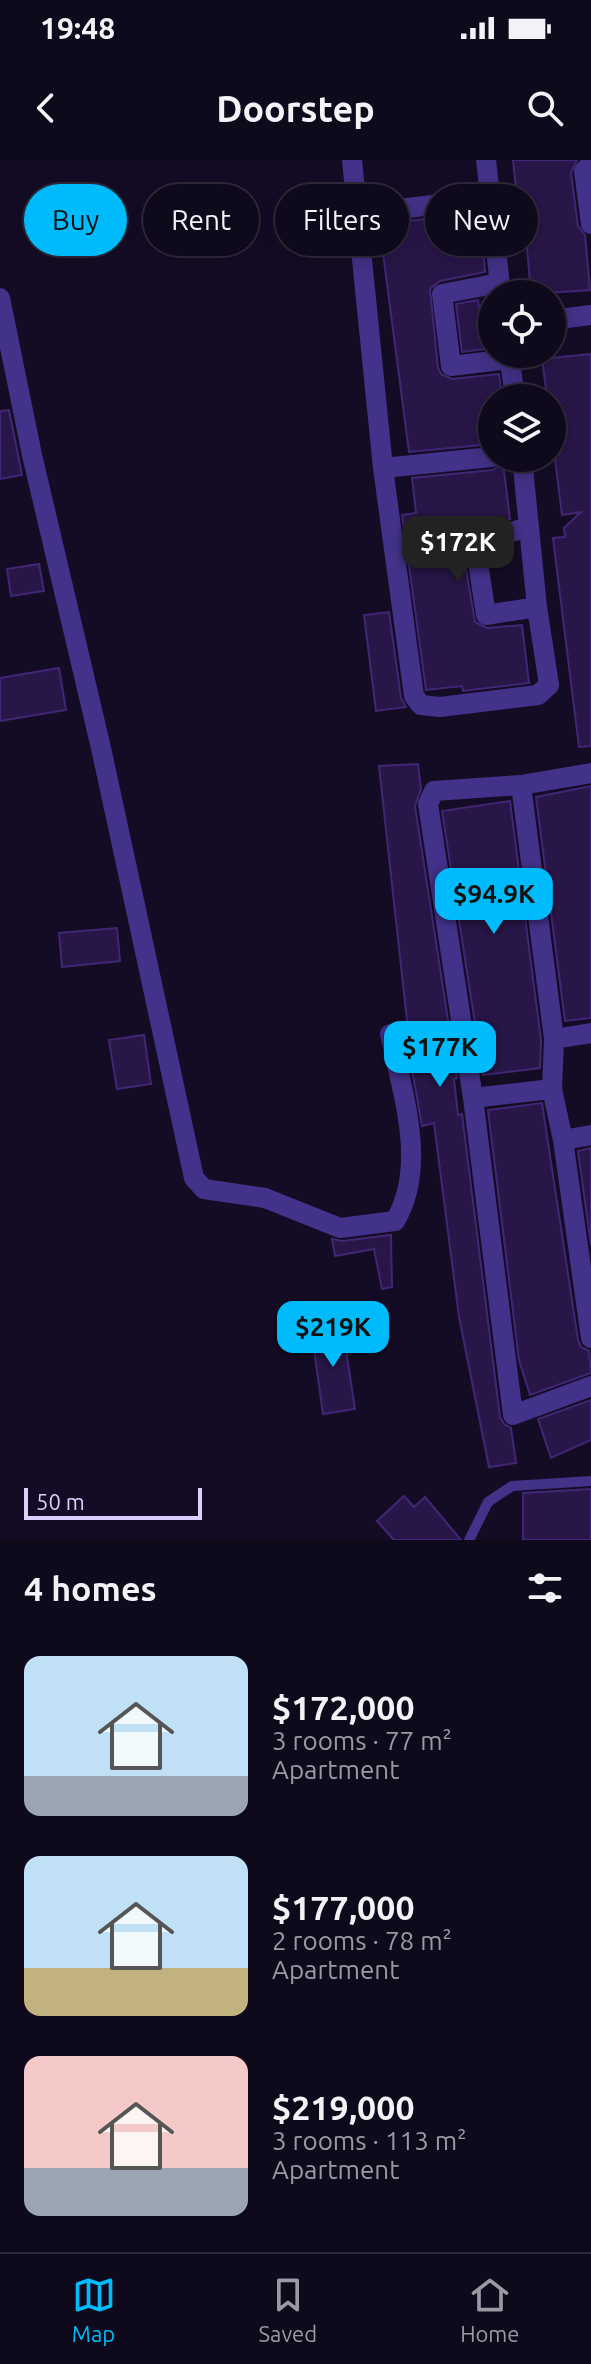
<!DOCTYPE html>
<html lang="en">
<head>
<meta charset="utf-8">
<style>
  :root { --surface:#0f091c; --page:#181225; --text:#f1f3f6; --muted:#9b9aa3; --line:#2f2a3b; --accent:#00bbfb }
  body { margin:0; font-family:Ubuntu,sans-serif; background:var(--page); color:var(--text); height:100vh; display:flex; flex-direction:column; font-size:30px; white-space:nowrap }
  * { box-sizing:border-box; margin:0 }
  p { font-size:26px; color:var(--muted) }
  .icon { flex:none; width:44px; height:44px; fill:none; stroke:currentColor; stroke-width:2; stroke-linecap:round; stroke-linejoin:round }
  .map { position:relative; height:1380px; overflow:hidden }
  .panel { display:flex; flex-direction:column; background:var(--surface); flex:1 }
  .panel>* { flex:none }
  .guide { position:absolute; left:24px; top:24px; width:544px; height:72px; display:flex; gap:16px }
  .tools { position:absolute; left:478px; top:120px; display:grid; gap:16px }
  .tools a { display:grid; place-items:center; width:88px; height:88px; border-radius:50%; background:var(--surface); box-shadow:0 4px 20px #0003,0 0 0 2px var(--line); font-size:40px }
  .scale { position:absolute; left:24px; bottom:20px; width:178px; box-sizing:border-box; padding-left:8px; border:4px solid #ddd0ff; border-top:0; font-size:22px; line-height:28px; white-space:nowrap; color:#ddd0ff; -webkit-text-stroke:6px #140c25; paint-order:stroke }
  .price { position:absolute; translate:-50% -68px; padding:0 18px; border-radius:16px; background:var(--accent); color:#111; font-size:26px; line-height:52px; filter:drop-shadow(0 2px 4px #0008) }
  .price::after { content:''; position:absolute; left:50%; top:48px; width:24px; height:18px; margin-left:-12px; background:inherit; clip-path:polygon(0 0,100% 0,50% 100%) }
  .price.on { background:#222; color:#fff }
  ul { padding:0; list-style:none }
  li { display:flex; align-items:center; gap:24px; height:200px; padding:0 24px }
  li span { display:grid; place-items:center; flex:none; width:224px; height:160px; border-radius:16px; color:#555 }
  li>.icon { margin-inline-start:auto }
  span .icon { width:96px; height:96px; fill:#fffc; stroke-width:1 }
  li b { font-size:34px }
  h2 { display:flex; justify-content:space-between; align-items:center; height:96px; padding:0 24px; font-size:34px }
  .chip { padding:0 28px; border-radius:36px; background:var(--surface); box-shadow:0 4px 20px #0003,0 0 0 2px var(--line); font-size:28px; line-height:72px }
  .chip.on { background:var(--accent); color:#111 }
  .status { display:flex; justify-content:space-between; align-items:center; height:56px; padding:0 40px; background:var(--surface); direction:ltr }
  .status svg { height:22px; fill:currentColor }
  header { display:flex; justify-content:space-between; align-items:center; height:104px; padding:0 24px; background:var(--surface); font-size:36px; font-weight:600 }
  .dock { display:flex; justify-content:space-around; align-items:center; height:112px; border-top:2px solid var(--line); background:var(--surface); font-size:22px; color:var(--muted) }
  .dock a { display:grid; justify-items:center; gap:4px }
  .dock .on { color:var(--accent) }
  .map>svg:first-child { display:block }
  .building { fill:#281648; stroke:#422676; stroke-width:2 }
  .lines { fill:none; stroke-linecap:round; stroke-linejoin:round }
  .lane { stroke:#433289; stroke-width:10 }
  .street { stroke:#433289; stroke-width:20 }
</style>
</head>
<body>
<div class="status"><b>19:48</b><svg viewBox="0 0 49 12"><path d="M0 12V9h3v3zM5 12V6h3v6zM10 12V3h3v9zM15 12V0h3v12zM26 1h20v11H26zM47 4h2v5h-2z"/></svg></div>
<header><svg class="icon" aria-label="back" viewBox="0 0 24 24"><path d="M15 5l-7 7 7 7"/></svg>Doorstep<svg class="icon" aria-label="search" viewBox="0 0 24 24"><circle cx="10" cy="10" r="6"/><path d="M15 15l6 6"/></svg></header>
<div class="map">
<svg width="591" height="1380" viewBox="0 0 591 1380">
  <rect width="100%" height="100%" fill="#140c25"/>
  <path class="building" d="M513,0H577L571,13L578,66L585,75L590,130L531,134L525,65L520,66Z
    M461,55L466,89L483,87L485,112L440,121L430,129L438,208L441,214L452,219L499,214L502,238H492V284L409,292L383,93L375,94L372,65Z
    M478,140L485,189L462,192L456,144Z
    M591,194V586L579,587L553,378L565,377L564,368L581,352L562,355L552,275V236L547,237L542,199Z
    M9,250L22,315L0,319V251Z
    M503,303L510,359L462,371V385L475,462L487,468L522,465L529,523L463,531L462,526L426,530L402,355L416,353L412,318L493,310Z
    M39,404L44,431L11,436L7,409Z
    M389,452L401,538L406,547L376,551L364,455Z
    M59,508L66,550L0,561V518Z
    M418,604L421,629L415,646L457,918L454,919L458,955L462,954L500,1257L504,1264L511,1268L516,1303L489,1307L459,1157L434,963L422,966L413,915L379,606Z
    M591,626V858L565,861L536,637Z
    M510,641L541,880L540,908L483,915L442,651Z
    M117,768L120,801L62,807L59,773Z
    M144,875L151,924L117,929L109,880Z
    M542,943L578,1180L581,1187L589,1191L591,1213L530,1235L519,1200L488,950Z
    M591,988V1085L578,991Z
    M391,1075L392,1127L382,1129L374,1089L335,1096L332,1079L342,1081Z
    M342,1164L355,1249L323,1254L311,1168Z
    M591,1240V1280L551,1298L538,1259Z
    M591,1329V1380H523V1333Z
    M404,1336L414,1347L425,1337L461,1380H394L377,1361Z"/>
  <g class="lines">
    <path class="lane" d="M469,1380L488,1342L512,1326L591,1321"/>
    <path class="street" d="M352,0L383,308L414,536L421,545L440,547L538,535L549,525L537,447L522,298
      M486,0L501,134
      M591,4L584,11L591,64
      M358,54L490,38
      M499,123L442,134L451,206L510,199
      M0,138L32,295L101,588L194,1018L204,1029L265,1038L340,1068L395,1061C428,1006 402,932 390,874
      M552,160L591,155
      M509,194L515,238
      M383,308L492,297
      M528,367L475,383L486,455L537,447
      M591,613L521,625L434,631L428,644L473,938L513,1255L591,1226
      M521,625L554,879L552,929L563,980L591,1178
      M554,879L591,873
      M473,938L552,929
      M563,980L591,975"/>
  </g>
</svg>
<div class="tools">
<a><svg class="icon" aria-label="locate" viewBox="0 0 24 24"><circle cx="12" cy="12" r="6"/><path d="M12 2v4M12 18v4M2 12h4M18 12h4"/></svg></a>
<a><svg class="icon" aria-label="layers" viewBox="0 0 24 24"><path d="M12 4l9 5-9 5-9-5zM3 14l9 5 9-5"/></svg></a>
</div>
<div class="scale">50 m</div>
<b class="price on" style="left:458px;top:424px">$172K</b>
<b class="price" style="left:494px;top:776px">$94.9K</b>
<b class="price" style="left:440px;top:929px">$177K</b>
<b class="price" style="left:333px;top:1209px">$219K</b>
<div class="guide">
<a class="chip on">Buy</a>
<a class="chip">Rent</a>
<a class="chip">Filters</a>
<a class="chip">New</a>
</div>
</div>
<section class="panel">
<h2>4 homes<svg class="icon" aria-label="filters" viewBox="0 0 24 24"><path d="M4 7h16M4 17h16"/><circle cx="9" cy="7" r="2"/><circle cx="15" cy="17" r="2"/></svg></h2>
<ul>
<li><span style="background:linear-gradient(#bfe0f5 75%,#9aa5b1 0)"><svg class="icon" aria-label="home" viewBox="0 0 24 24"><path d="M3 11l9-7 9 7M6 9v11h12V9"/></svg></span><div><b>$172,000</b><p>3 rooms · 77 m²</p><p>Apartment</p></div></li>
<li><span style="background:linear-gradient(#bfe0f5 70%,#c2b280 0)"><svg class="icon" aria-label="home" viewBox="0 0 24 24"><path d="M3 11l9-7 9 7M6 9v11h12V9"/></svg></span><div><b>$177,000</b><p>2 rooms · 78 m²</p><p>Apartment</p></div></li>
<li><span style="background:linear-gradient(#f6c9c9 70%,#9aa5b1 0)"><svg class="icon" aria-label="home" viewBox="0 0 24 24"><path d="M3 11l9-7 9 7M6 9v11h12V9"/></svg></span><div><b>$219,000</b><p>3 rooms · 113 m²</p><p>Apartment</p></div></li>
</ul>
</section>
<nav class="dock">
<a class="on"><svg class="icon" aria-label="map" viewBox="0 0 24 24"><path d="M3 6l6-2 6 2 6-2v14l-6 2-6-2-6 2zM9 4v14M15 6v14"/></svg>Map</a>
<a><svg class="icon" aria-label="saved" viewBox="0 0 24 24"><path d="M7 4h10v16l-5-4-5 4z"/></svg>Saved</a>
<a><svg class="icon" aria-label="home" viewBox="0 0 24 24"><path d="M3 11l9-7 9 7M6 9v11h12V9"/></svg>Home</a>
</nav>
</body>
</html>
